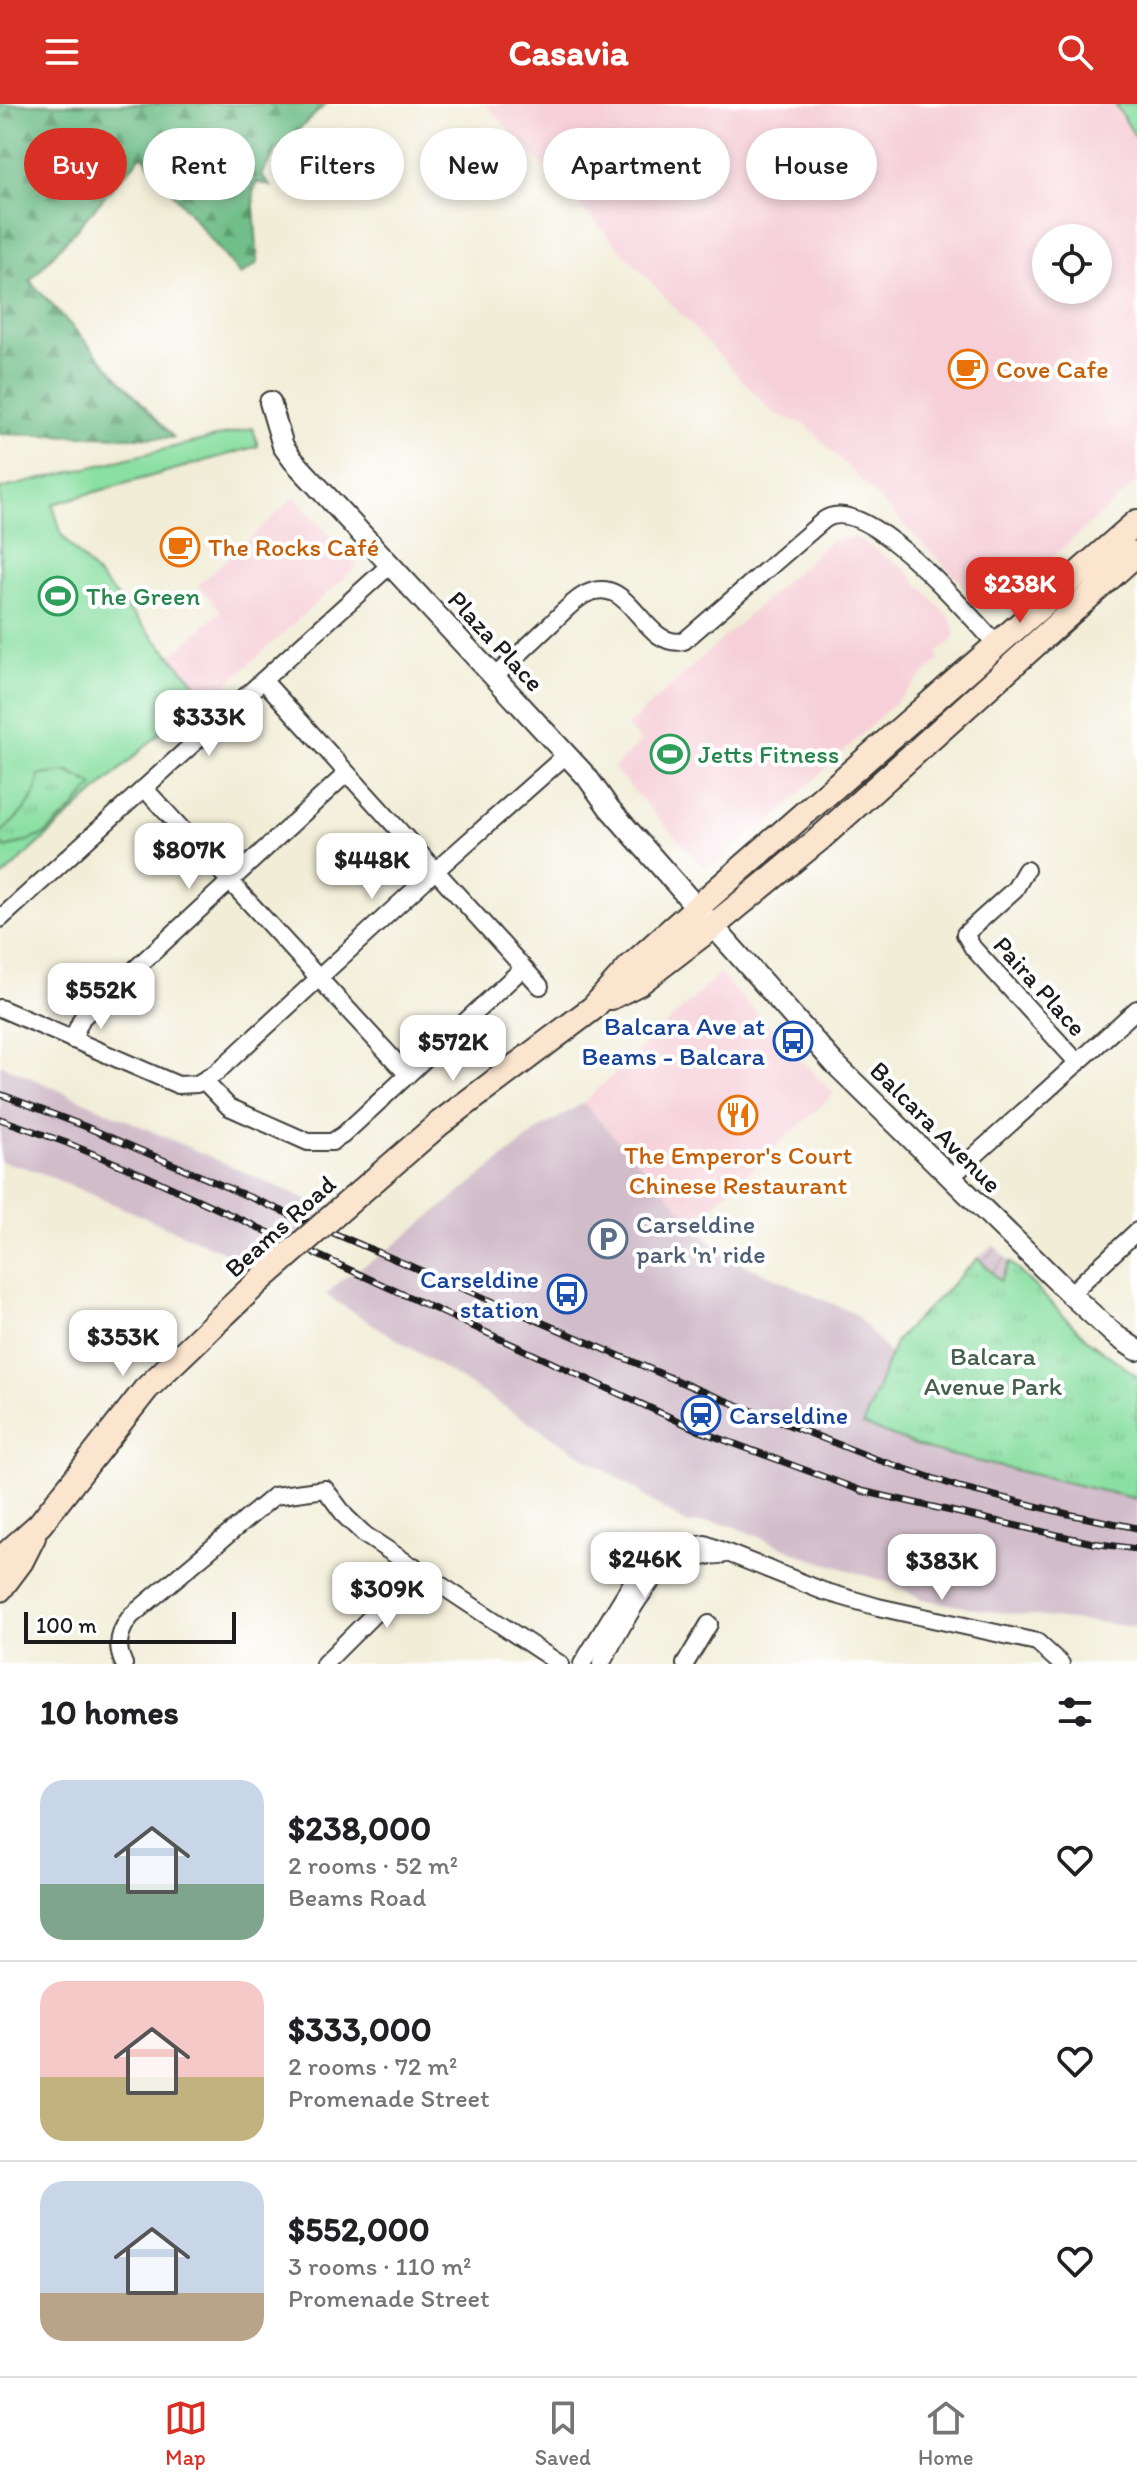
<!DOCTYPE html>
<html lang="en">
<head>
<meta charset="utf-8">
<style>
  :root { --surface:#fff; --page:#f2f2f2; --text:#202124; --muted:#757577; --line:#e0e0e0; --accent:#d93025 }
  body { margin:0; font-family:Itim,sans-serif; background:var(--page); color:var(--text); height:100vh; display:flex; flex-direction:column; font-size:30px; white-space:nowrap }
  * { box-sizing:border-box; margin:0 }
  p { font-size:26px; color:var(--muted) }
  .icon { flex:none; width:44px; height:44px; fill:none; stroke:currentColor; stroke-width:2; stroke-linecap:round; stroke-linejoin:round }
  .map { position:relative; height:1560px; overflow:hidden }
  .details { display:flex; flex-direction:column; background:var(--surface); flex:1 }
  .details>* { flex:none }
  .top-card { position:absolute; left:24px; top:24px; width:1090px; height:72px; display:flex; gap:16px }
  .buttons { position:absolute; left:1032px; top:120px; display:grid; gap:16px }
  .buttons a { display:grid; place-items:center; width:80px; height:80px; border-radius:50%; background:var(--surface); box-shadow:0 4px 12px #0003; font-size:40px }
  .scale { position:absolute; left:24px; bottom:20px; width:212px; box-sizing:border-box; padding-left:8px; border:4px solid #1c1c1c; border-top:0; font-size:22px; line-height:28px; white-space:nowrap; color:#1c1c1c; -webkit-text-stroke:6px #fff; paint-order:stroke }
  .price { position:absolute; translate:-50% -68px; padding:0 18px; border-radius:16px; background:#fff; color:#222; font-size:26px; line-height:52px; filter:drop-shadow(0 2px 4px #0008) }
  .price::after { content:''; position:absolute; left:50%; top:48px; width:24px; height:18px; margin-left:-12px; background:inherit; clip-path:polygon(0 0,100% 0,50% 100%) }
  .price.selected { background:var(--accent); color:#fff }
  ul { padding:0; list-style:none }
  li { display:flex; align-items:center; gap:24px; height:200px; padding:0 40px }
  li+li { border-top:2px solid var(--line) }
  li span { display:grid; place-items:center; flex:none; width:224px; height:160px; border-radius:24px; color:#555 }
  li>.icon { margin-inline-start:auto }
  span .icon { width:96px; height:96px; fill:#fffc; stroke-width:1 }
  li b { font-size:34px }
  h2 { display:flex; justify-content:space-between; align-items:center; height:96px; padding:0 40px; font-size:34px }
  .pill { padding:0 28px; border-radius:36px; background:var(--surface); box-shadow:0 4px 12px #0003; font-size:28px; line-height:72px }
  .pill.selected { background:var(--accent); color:#fff }
  header { display:flex; justify-content:space-between; align-items:center; height:104px; padding:0 40px; background:var(--accent); color:#fff; font-size:36px; font-weight:700 }
  .tab-bar { display:flex; justify-content:space-around; align-items:center; height:112px; border-top:2px solid var(--line); background:var(--surface); font-size:22px; color:var(--muted) }
  .tab-bar a { display:grid; justify-items:center; gap:4px }
  .tab-bar .selected { color:var(--accent) }
  .map>svg:first-child { display:block }
  .built { fill:#f6cfd8; fill-rule:evenodd }
  .industrial { fill:url(#industrial-furrows) }
  .railway { fill:#d1bdca }
  .grass { fill:#8adfa2; stroke:#537e5f; stroke-width:2 }
  .forest { fill:url(#forest-firs); stroke:#466d52; stroke-width:2 }
  .park { fill:url(#park-tufts); stroke:#537e5f; stroke-width:2 }
  .lines { fill:none; stroke-linecap:round; stroke-linejoin:round }
  .minor-casing { stroke:#3c3b38; stroke-width:20 }
  .tertiary-casing { stroke:#3c3b38; stroke-width:24 }
  .secondary-casing { stroke:#3c3b38; stroke-width:28 }
  .minor { stroke:#fff; stroke-width:16 }
  .tertiary { stroke:#fff; stroke-width:20 }
  .secondary { stroke:#fbe5cf; stroke-width:24 }
  .rail-casing { stroke:#1c1c1c; stroke-width:7 }
  .rail { stroke:#fff; stroke-width:4; stroke-dasharray:12; stroke-linecap:butt }
  .secondary-bridge-casing { stroke:#3c3b38; stroke-width:28; stroke-linecap:butt }
  .secondary-bridge { stroke:#fbe5cf; stroke-width:24 }
  .labels { text-anchor:middle; dominant-baseline:central; stroke-width:8; stroke-linejoin:round; paint-order:stroke }
  .food-label { font-size:26px; fill:#c56008; stroke:#fff; text-anchor:start }
  .leisure-label { font-size:26px; fill:#27864d; stroke:#fff; text-anchor:start }
  .street-label { font-size:26px; fill:#1c1c1c; stroke:#fff }
  .transit-label { font-size:26px; fill:#164399; stroke:#fff; text-anchor:end }
  .service-label { font-size:26px; fill:#4e5e75; stroke:#fff; text-anchor:start }
  .park-label { font-size:26px; fill:#42604b; stroke:#fff }
</style>
</head>
<body>
<header><svg class="icon" aria-label="menu" viewBox="0 0 24 24"><path d="M4 6h16M4 12h16M4 18h16"/></svg>Casavia<svg class="icon" aria-label="search" viewBox="0 0 24 24"><circle cx="10" cy="10" r="6"/><path d="M15 15l6 6"/></svg></header>
<div class="map">
<svg width="1137" height="1560" viewBox="0 0 1137 1560">
  <defs>
    <pattern id="industrial-furrows" width="10" height="10" patternUnits="userSpaceOnUse" patternTransform="scale(2)"><rect width="10" height="10" fill="#d1bdca"/><path d="M-1 1l2-2M0 10L10 0M9 11l2-2" fill="none" stroke="#b3a2ad"/></pattern>
    <pattern id="forest-firs" width="22" height="20" patternUnits="userSpaceOnUse" patternTransform="scale(2)"><rect width="22" height="20" fill="#6fbe88"/><path d="M5 1l3.5 6h-7zM16 11l3.5 6h-7z" fill="#5a9a6e"/></pattern>
    <pattern id="park-tufts" width="24" height="20" patternUnits="userSpaceOnUse" patternTransform="scale(2)"><rect width="24" height="20" fill="#8adfa2"/><path d="M3 7l-1-3M5 7V3M7 7l1-3M15 17l-1-3M17 17v-4M19 17l1-3" fill="none" stroke="#76bf8b"/></pattern>
  </defs>
  <rect width="100%" height="100%" fill="#fff"/>
  <filter id="ink" filterUnits="userSpaceOnUse"><feTurbulence type="fractalNoise" baseFrequency=".0125" numOctaves="2"/><feDisplacementMap in="SourceGraphic" scale="16" xChannelSelector="R" yChannelSelector="G"/><feConvolveMatrix kernelMatrix="1 2 1 2 8 2 1 2 1" color-interpolation-filters="sRGB"/></filter>
  <filter id="wash" filterUnits="userSpaceOnUse"><feTurbulence type="fractalNoise" baseFrequency=".006" numOctaves="4" result="noise"/><feDisplacementMap in="SourceGraphic" scale="32" xChannelSelector="R" yChannelSelector="G"/><feGaussianBlur stdDeviation="1.8" result="paint"/><feColorMatrix in="noise" values="0 0 0 0 0 0 0 0 0 0 0 0 0 0 0 0 0 1.4 0 .05"/><feComposite in="paint" operator="in"/></filter>
  <g filter="url(#wash)">
    <rect width="100%" height="100%" fill="#f1edd7"/>
    <path class="built" d="M485,0H1115L1137,35V256L1134,261L1137,264V378L998,501L990,503L979,497L805,320L774,310ZM1046,134H1098V186H1046Z
      M295,393L357,462L215,591L204,589L171,552L221,507L198,481Z
      M855,433L904,464L950,514L955,528L954,535L938,548V557L768,720L756,724L716,760L703,763L613,664L641,638L627,622L831,436Z
      M719,870L834,990L694,1119L583,999Z"/>
    <path class="industrial" d="M993,1140L1010,1158L1001,1177L978,1154Z"/>
    <path class="railway" d="M0,960L348,1114L282,1173L37,1067L0,1057Z
      M583,999L724,1151L855,1210L890,1250L864,1321L929,1346L1137,1395V1523L987,1507L922,1495L894,1480L809,1454L733,1422L709,1418L688,1420L642,1391V1389L326,1191L341,1176L387,1147L541,1024Z"/>
    <path class="grass" d="M253,324L258,342L53,400L62,432L204,589L0,775V385Z"/>
    <path class="forest" d="M0,0H326L277,46L261,71L270,82L257,78L253,88L258,159L240,171L142,51L30,177L174,334L0,330Z"/>
    <path class="park" d="M1115,0H1137V35Z
      M68,668L94,681L73,705L44,731L6,744L0,738V730C17,713 39,697 39,671Z
      M978,1154L1000,1177L1010,1158L1088,1236L1137,1272V1395L929,1346L863,1321L896,1236Z"/>
  </g>
  <g filter="url(#ink)">
    <g class="lines">
      <defs>
        <path id="minor" d="M494,573C514,555 534,536 553,518C563,508 574,496 586,490C632,468 642,546 684,537L824,416C864,386 970,512 996,540
          M263,576L540,882
          M144,684L408,971
          M1026,766L1015,785L965,830L973,844L1078,959
          M0,815L390,461
          M0,904L178,981L197,980L217,968L425,776L566,651
          M72,936L82,914L347,669
          M204,977L229,1003L308,1038H332L343,1031L523,864
          M951,1073L1137,905
          M1070,1190L1137,1127
          M124,1560C115,1542 119,1527 131,1512L274,1392L325,1385L346,1413L365,1431L560,1560
          M324,1560L396,1488L414,1462
          M582,1560L633,1477L648,1460L669,1446L705,1440L823,1487L878,1503L1037,1538L1061,1560
          M601,1560C615,1536 646,1473 670,1461C686,1452 708,1453 726,1450
          M685,1560L709,1520"/>
        <path id="tertiary" d="M270,298L283,342L293,356L587,673L609,704L834,959L1070,1190L1115,1231L1137,1246"/>
        <path id="secondary" d="M611,893L639,879L712,823L818,736L1137,449
          M349,1098L440,1019L593,904L629,864L669,828L1137,418
          M0,1456L40,1420L146,1285L259,1177
          M0,1485L21,1457L33,1433"/>
      </defs>
      <use href="#minor" class="minor-casing"/>
      <use href="#tertiary" class="tertiary-casing"/>
      <use href="#secondary" class="secondary-casing"/>
      <use href="#minor" class="minor"/>
      <use href="#tertiary" class="tertiary"/>
      <use href="#secondary" class="secondary"/>
      <defs>
        <path id="rail" d="M0,990L84,1022L699,1286L873,1354L959,1383L1068,1410L1137,1424
          M0,1015L67,1039L144,1071L700,1327L862,1387L1093,1439L1137,1445"/>
      </defs>
      <use href="#rail" class="rail-casing"/>
      <use href="#rail" class="rail"/>
      <defs>
        <path id="secondary-bridge" d="M259,1177L349,1098"/>
      </defs>
      <use href="#secondary-bridge" class="secondary-bridge-casing"/>
      <use href="#secondary-bridge" class="secondary-bridge"/>
    </g>
  </g>
  <defs>
    <symbol id="cafe-ring" viewBox="-11 -11 22 22"><circle r="9.5" fill="#fff" stroke="#e8710a" stroke-width="1.5"/><path d="M-5.5-4.5H6V0H3Q3 3.5 0 3.5H-2.5Q-5.5 3.5-5.5 0ZM3-3.2v2h1.7v-2ZM-6 4.5H4V6H-6Z" fill="#e8710a"/></symbol>
    <symbol id="stadium-ring" viewBox="-11 -11 22 22"><circle r="9.5" fill="#fff" stroke="#2e9e5b" stroke-width="1.5"/><path d="M0-5a6.5 5 0 1 0 0 10a6.5 5 0 1 0 0-10ZM-3.5-1.8h7v3.6h-7Z" fill="#2e9e5b"/></symbol>
    <symbol id="bus-ring" viewBox="-11 -11 22 22"><circle r="9.5" fill="#fff" stroke="#1a4fb4" stroke-width="1.5"/><path d="M-5-6H5V4H4V6H2V4H-2V6H-4V4H-5ZM-3.5-4V0h7V-4ZM-3.5 1.2v1.5H-2V1.2ZM2 1.2v1.5H3.5V1.2Z" fill="#1a4fb4"/></symbol>
    <symbol id="restaurant-ring" viewBox="-11 -11 22 22"><circle r="9.5" fill="#fff" stroke="#e8710a" stroke-width="1.5"/><path d="M-5-6h1v4h1v-4h1v4h1v-4h1v5L-1.5 .5V6h-2V.5L-5-1ZM5-6V6H3V1.5H1.5Q1.5-4 5-6Z" fill="#e8710a"/></symbol>
    <symbol id="parking-ring" viewBox="-11 -11 22 22"><circle r="9.5" fill="#fff" stroke="#5c6f8a" stroke-width="1.5"/><path d="M-3.5-5.5H1a3.5 3.5 0 0 1 0 7H-1V5.5H-3.5ZM-1-3.4V-.6H.8a1.4 1.4 0 0 0 0-2.8Z" fill="#5c6f8a"/></symbol>
    <symbol id="station-ring" viewBox="-11 -11 22 22"><circle r="9.5" fill="#fff" stroke="#1a4fb4" stroke-width="1.5"/><path d="M-3-6H3Q5-6 5-4V2Q5 4 3 4L4.5 6H3L1.5 4h-3L-3 6H-4.5L-3 4Q-5 4-5 2V-4Q-5-6-3-6ZM-3.5-4v3h7v-3ZM-3.5 1v1.5H-2V1ZM2 1v1.5H3.5V1Z" fill="#1a4fb4"/></symbol>
  </defs>
  <g fill-rule="evenodd">
    <use href="#cafe-ring" x="946" y="243" width="44" height="44"/>
    <use href="#cafe-ring" x="158" y="421" width="44" height="44"/>
    <use href="#stadium-ring" x="36" y="470" width="44" height="44"/>
    <use href="#stadium-ring" x="648" y="628" width="44" height="44"/>
    <use href="#bus-ring" x="771" y="915" width="44" height="44"/>
    <use href="#restaurant-ring" x="716" y="989" width="44" height="44"/>
    <use href="#parking-ring" x="586" y="1113" width="44" height="44"/>
    <use href="#bus-ring" x="545" y="1168" width="44" height="44"/>
    <use href="#station-ring" x="679" y="1289" width="44" height="44"/>
  </g>
  <g class="labels">
    <g class="food-label">
      <text x="996" y="265">Cove Cafe</text>
      <text x="208" y="443">The Rocks Café</text>
      <text x="738" y="1051" text-anchor="middle">The Emperor's Court<tspan x="738" dy="30">Chinese Restaurant</tspan></text>
    </g>
    <g class="leisure-label">
      <text x="86" y="492">The Green</text>
      <text x="698" y="650">Jetts Fitness</text>
    </g>
    <g class="street-label">
      <text transform="translate(496 537) rotate(47)">Plaza Place</text>
      <text transform="translate(1040 882) rotate(48)">Paira Place</text>
      <text transform="translate(936 1023) rotate(45)">Balcara Avenue</text>
      <text transform="translate(280 1122) rotate(-42)">Beams Road</text>
    </g>
    <g class="transit-label">
      <text x="765" y="922">Balcara Ave at<tspan x="765" dy="30">Beams - Balcara</tspan></text>
      <text x="539" y="1175">Carseldine<tspan x="539" dy="30">station</tspan></text>
      <text x="729" y="1311" text-anchor="start">Carseldine</text>
    </g>
    <g class="service-label">
      <text x="636" y="1120">Carseldine<tspan x="636" dy="30">park 'n' ride</tspan></text>
    </g>
    <g class="park-label">
      <text x="993" y="1252">Balcara<tspan x="993" dy="30">Avenue Park</tspan></text>
    </g>
  </g>
</svg>
<div class="buttons">
<a><svg class="icon" aria-label="locate" viewBox="0 0 24 24"><circle cx="12" cy="12" r="6"/><path d="M12 2v4M12 18v4M2 12h4M18 12h4"/></svg></a>
</div>
<div class="scale">100 m</div>
<b class="price selected" style="left:1020px;top:521px">$238K</b>
<b class="price" style="left:209px;top:654px">$333K</b>
<b class="price" style="left:189px;top:787px">$807K</b>
<b class="price" style="left:372px;top:797px">$448K</b>
<b class="price" style="left:101px;top:927px">$552K</b>
<b class="price" style="left:453px;top:979px">$572K</b>
<b class="price" style="left:123px;top:1274px">$353K</b>
<b class="price" style="left:645px;top:1496px">$246K</b>
<b class="price" style="left:942px;top:1498px">$383K</b>
<b class="price" style="left:387px;top:1526px">$309K</b>
<div class="top-card">
<a class="pill selected">Buy</a>
<a class="pill">Rent</a>
<a class="pill">Filters</a>
<a class="pill">New</a>
<a class="pill">Apartment</a>
<a class="pill">House</a>
</div>
</div>
<section class="details">
<h2>10 homes<svg class="icon" aria-label="filters" viewBox="0 0 24 24"><path d="M4 7h16M4 17h16"/><circle cx="9" cy="7" r="2"/><circle cx="15" cy="17" r="2"/></svg></h2>
<ul>
<li><span style="background:linear-gradient(#c9d6e8 65%,#7fa58c 0)"><svg class="icon" aria-label="home" viewBox="0 0 24 24"><path d="M3 11l9-7 9 7M6 9v11h12V9"/></svg></span><div><b>$238,000</b><p>2 rooms · 52 m²</p><p>Beams Road</p></div><svg class="icon" aria-label="heart" viewBox="0 0 24 24"><path d="M12 20l-8-8c-3-5 5-10 8-4 3-6 11-1 8 4z"/></svg></li>
<li><span style="background:linear-gradient(#f6c9c9 60%,#c2b280 0)"><svg class="icon" aria-label="home" viewBox="0 0 24 24"><path d="M3 11l9-7 9 7M6 9v11h12V9"/></svg></span><div><b>$333,000</b><p>2 rooms · 72 m²</p><p>Promenade Street</p></div><svg class="icon" aria-label="heart" viewBox="0 0 24 24"><path d="M12 20l-8-8c-3-5 5-10 8-4 3-6 11-1 8 4z"/></svg></li>
<li><span style="background:linear-gradient(#c9d6e8 70%,#b9a48a 0)"><svg class="icon" aria-label="home" viewBox="0 0 24 24"><path d="M3 11l9-7 9 7M6 9v11h12V9"/></svg></span><div><b>$552,000</b><p>3 rooms · 110 m²</p><p>Promenade Street</p></div><svg class="icon" aria-label="heart" viewBox="0 0 24 24"><path d="M12 20l-8-8c-3-5 5-10 8-4 3-6 11-1 8 4z"/></svg></li>
</ul>
</section>
<nav class="tab-bar">
<a class="selected"><svg class="icon" aria-label="map" viewBox="0 0 24 24"><path d="M3 6l6-2 6 2 6-2v14l-6 2-6-2-6 2zM9 4v14M15 6v14"/></svg>Map</a>
<a><svg class="icon" aria-label="saved" viewBox="0 0 24 24"><path d="M7 4h10v16l-5-4-5 4z"/></svg>Saved</a>
<a><svg class="icon" aria-label="home" viewBox="0 0 24 24"><path d="M3 11l9-7 9 7M6 9v11h12V9"/></svg>Home</a>
</nav>
</body>
</html>
